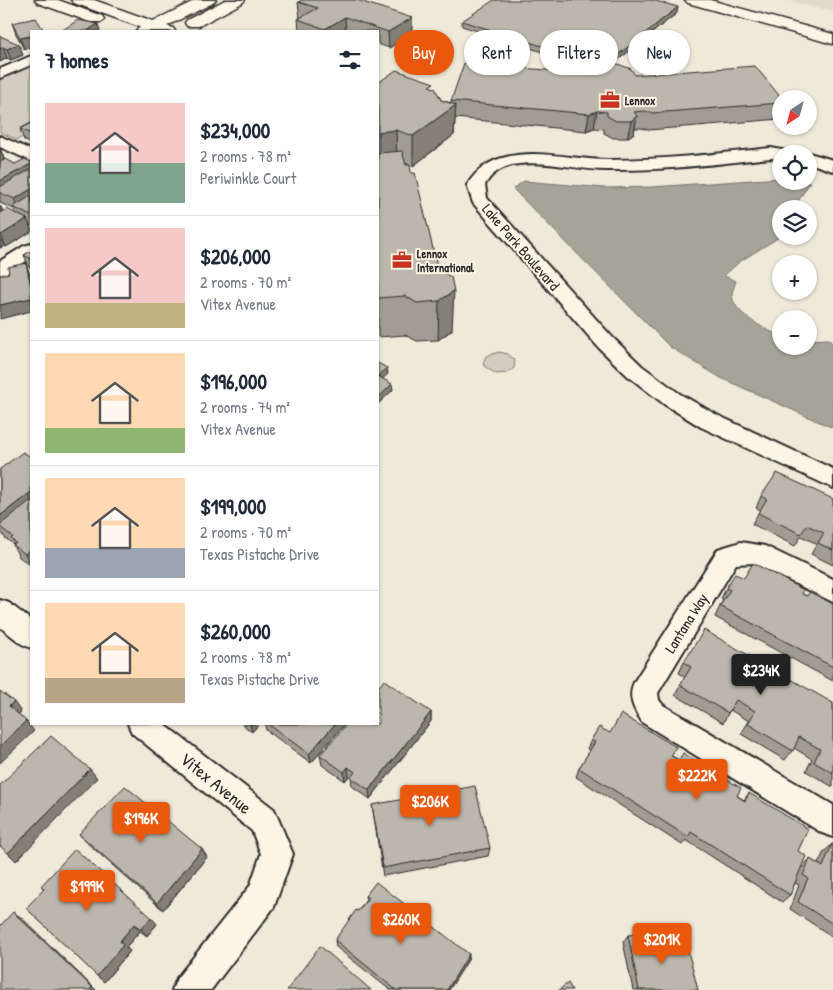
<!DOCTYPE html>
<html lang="en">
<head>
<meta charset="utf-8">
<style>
  :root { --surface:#fff; --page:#f2f2f3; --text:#1f2937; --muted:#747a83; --line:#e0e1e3; --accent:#ea580c }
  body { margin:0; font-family:"Patrick Hand",sans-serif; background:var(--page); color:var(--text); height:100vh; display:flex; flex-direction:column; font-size:19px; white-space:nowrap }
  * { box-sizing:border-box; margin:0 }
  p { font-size:16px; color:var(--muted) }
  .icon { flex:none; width:28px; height:28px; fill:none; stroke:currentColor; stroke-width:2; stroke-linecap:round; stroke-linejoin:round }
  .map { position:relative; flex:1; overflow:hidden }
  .drawer { position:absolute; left:30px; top:30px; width:349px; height:695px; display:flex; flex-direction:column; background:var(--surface); border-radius:0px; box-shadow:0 1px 4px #0004 }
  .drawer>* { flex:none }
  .hud { position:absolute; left:394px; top:30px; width:364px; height:45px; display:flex; gap:10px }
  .needle { width:32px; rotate:216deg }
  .buttons { position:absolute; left:772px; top:90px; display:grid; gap:10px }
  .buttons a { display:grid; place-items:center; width:45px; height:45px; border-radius:50%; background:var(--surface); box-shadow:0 1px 4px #0004; font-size:25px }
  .price { position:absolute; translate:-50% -42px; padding:0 11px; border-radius:5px; background:var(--accent); color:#fff; font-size:16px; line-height:32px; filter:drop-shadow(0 1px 2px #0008) }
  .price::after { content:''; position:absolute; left:50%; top:30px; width:15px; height:11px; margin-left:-8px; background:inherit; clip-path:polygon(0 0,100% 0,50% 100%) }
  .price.active { background:#222; color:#fff }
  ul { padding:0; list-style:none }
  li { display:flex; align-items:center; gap:15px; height:125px; padding:0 15px }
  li+li { border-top:1px solid var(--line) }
  li span { display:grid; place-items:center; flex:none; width:140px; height:100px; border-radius:0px; color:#555 }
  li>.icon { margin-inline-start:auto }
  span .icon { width:60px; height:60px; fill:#fffc; stroke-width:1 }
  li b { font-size:21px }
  h2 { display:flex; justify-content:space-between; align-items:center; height:60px; padding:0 15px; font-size:21px }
  .tag { padding:0 18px; border-radius:22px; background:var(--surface); box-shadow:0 1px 4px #0004; font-size:18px; line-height:45px }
  .tag.active { background:var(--accent); color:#fff }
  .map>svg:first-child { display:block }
  .built { fill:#e0dacc }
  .green { fill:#d2cdc0; stroke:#7e7c76 }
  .water { fill:#a6a399; stroke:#75736d }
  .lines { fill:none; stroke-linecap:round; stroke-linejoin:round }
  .street-casing { stroke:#2b2b2b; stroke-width:4 }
  .secondary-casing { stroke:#2b2b2b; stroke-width:3 }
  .street { fill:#fcf5e5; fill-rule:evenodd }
  .secondary { fill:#fcf5e5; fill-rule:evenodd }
  .wall { fill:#a29d94; stroke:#2b2b2b }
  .shaded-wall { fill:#848078; stroke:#2b2b2b }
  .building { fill:#bcb7ac; stroke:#2b2b2b }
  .labels { text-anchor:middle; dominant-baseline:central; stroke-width:4; stroke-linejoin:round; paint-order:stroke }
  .far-poi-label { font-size:12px; font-weight:bold; fill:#2b2b2b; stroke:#fcf5e5; text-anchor:start }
  .street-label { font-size:15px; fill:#2b2b2b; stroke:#fcf5e5 }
  .near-street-label { font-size:18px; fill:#2b2b2b; stroke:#fcf5e5 }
</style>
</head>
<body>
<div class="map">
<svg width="833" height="990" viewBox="0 0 833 990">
  <rect width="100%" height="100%" fill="#efe9da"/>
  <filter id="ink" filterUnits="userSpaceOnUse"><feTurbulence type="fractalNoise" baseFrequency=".02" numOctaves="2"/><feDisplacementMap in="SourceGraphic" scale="10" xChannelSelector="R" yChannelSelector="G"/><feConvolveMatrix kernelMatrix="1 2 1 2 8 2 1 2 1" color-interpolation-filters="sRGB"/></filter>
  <g filter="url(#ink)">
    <path class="built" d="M786,0H833V12Z"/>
    <path class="green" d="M31,65V133L17,140L0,132V80Z
      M499,352L508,354L515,360L514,368L507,373L496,374L484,366L483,363L486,356Z"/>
    <path class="water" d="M781,178V181L810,182L799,200L798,209H781V236L739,262L724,276L736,281C735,285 733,289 732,293C731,313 766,330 781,336V346H809V340L829,339L833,345V428L721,378L670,347L513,189L524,181L605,188L652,187Z"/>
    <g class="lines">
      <defs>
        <path id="street" d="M31,56V65L0,78V69Z
          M0,136L31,150V161L0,147Z
          M771,148L787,151L789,154H781V159L771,158C717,164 662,171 607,170C576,170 543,159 512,165C500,168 490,175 485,185L487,198L613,338L642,366L680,394L717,415L833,469V488L701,427L664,404L628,376L599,348L473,203L467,185C477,170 488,161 506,157C540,149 574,160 608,160C662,160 717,154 771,148Z
          M809,153L833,160V171L809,163V154H806Z
          M31,244V258L7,273L0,275V261L24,246Z
          M741,542L765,546L833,579V602L753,563L736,564L658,693L659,700L663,705L833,805V837L822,833L643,723C634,710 627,698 634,682L718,549Z
          M0,600L9,603L31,620V648L22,644L0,627Z
          M128,724H164L274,809L293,854L274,907L211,990H172L177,978L250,886L261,854L252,831L132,733Z"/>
        <path id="secondary" d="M35,0H58L102,16L104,19L102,22H90L38,3Z
          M71,0H94L153,21L196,0H216L213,3L167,26L173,28L175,31H136L140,27L74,3Z
          M225,0H245L242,3L199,26H187L185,23L187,20Z
          M685,0H710L833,34V44L688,3Z"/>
      </defs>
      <use href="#street" class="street-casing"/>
      <use href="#secondary" class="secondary-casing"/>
      <use href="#street" class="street"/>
      <use href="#secondary" class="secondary"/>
    </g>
    <path class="wall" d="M298,2L412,34L389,48L378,44V31H299L298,19L300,18Z
      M677,13L613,64L635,75L781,99V115L780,119L649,130L641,128H635L634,133L627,138H613L604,133V129L594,128L586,131L455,118L454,135L413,166L405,163L406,165L411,173L452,330L438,340L417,341L405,335L378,337V83L434,88L441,100L451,103V101L592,74L595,68H592L462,26V21Z
      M12,23L31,31V48L24,49L16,34Z
      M0,36L23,55L11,60L7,58L0,62Z
      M31,123V144L24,140L20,129Z
      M0,148L4,159L3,160L15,164L31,162V226L30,225L31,229V232L6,247L4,246L0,248V206L3,212L15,213L14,209L0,203Z
      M31,251V268L29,267L24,255Z
      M31,457V565L19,557L13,545L14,544H13L5,538L1,531L0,533V469Z
      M761,496L833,499V565L811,554L817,544L801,536L795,546L752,524L760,510L756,508Z
      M744,578L802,594L807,596L833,604V681L715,617L723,600L721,599L726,588Z
      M684,662L833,703V787L806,771L812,759L794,748L785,760L741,734L749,721L730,710L723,723L675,695L685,677L679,673Z
      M431,712V721L370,799L352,786L351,777L349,776L345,781L322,765L320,755Z
      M242,724H259L252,732Z
      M265,724H345L311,763L266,730Z
      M610,733L672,756L744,800L749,793L798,851L802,867L810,859L818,864L824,852L832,844H833V937L790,909L799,885L795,883L790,895L782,902L686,840L682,845L576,777L579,768L590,751L587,749L591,740Z
      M372,805L490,848L488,856L383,876Z
      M79,834L207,857L163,910L86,842Z
      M365,896L469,954L468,960L449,990H390L336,947L335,940L358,911L366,900Z
      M26,908L157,924L147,936L140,931L126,947L130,951L104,982Z
      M628,935L653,945L698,990H633L623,942Z"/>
    <path class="shaded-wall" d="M678,7L677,13L608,68L609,62Z
      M345,17L346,31H325V29Z
      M412,18V34L389,48L388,32Z
      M98,24L100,31H87Z
      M31,36V48L24,49L20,38Z
      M19,44L23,55L11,60L7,49Z
      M3,47L7,58L0,62V49Z
      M456,105L454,135L413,166V136Z
      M597,111L594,128L586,131L589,114Z
      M637,116L634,133L627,138L631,121Z
      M396,130L397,160L378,162V132Z
      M31,131V139L29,133Z
      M0,148L4,159H3L7,168L0,171Z
      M31,164V178L0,193V181Z
      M31,189V204L19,210L15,199Z
      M0,207H1L6,219L0,222Z
      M27,219L31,229V232L6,247L1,235Z
      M0,238L4,246L0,248Z
      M26,263L31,278V287Z
      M454,291L452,330L438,340L439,301Z
      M31,298V311L0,319V305Z
      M387,368L388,374L378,383V376Z
      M392,384L393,390L378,404V398Z
      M31,492V508L0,527V516Z
      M31,549V566L25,554Z
      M14,702L21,712L17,716L9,706Z
      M431,712V721L370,799L369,790Z
      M26,721L34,731L0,763V746Z
      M250,724H259L252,732Z
      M335,724H345L311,763L309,754Z
      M348,767L349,776L345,781L344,772Z
      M90,769L97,778L16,861L8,853Z
      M202,849L207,857L163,910L157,903Z
      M13,912L22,918L96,990H90Z
      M151,917L157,924L147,936L141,929Z
      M134,924L140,931L126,947L130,951L104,982L97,976L120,941Z
      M469,954L468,960L449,990H447Z"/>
    <path class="building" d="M302,0H357L412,18L388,32L345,17L325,29L298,19L318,8L298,2Z
      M494,0H652L678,7L609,62H593L462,21Z
      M36,18L44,31H31V36L20,38L12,23Z
      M78,20L98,24L87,31H61Z
      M0,36L19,44L7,49L3,47L0,49Z
      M464,63L592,74L593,69L604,64H618L631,69L635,75L755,66L782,99H781V103L653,113L644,111L634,112L637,116L631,121H616L607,116V112L597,111L589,114L451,101Z
      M396,70L434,83L429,86L435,88L441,100L456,105L413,136L396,130L378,132V83Z
      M31,123V131L29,133L20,129Z
      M402,151L406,165H410L411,173H415L438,270L451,277L454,291L439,301L417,303L405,296L378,298V153Z
      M6,159L15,164L25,159L31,162V164L0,181V162Z
      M31,169V189L15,199L0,193V187Z
      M31,196V216L13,207Z
      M7,209L27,219L1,235H0V213Z
      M31,251V259L24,255Z
      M26,263L31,287V298L0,305V275L9,273L8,267Z
      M378,363L387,368L378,376L392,384L378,398Z
      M23,452L31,457V492L0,516V469Z
      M777,473L833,499V550L818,543L824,533L807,525L801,534L758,513L767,499L761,496Z
      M31,500V549L25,554L13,545L16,543L11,539L13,537L0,527V525Z
      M753,563L804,590L802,594L807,596L810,592L833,604V667L720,606L730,590L726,588L735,574L744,578Z
      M704,630L833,703V773L814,762L820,749L799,737L793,751L748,724L755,711L736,700L728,713L680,685L691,667L684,662Z
      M384,680L431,712L369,790L351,777L355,772L348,767L344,772L320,755L347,724H378V688Z
      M0,691L14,702L9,706L26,721L0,746Z
      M621,714L676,747L671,756L679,760L683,753L741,788L737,796L745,801L749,793L808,829L798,851L806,856L790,895L691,832L688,837L579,768L595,742L591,740L599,727L610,733Z
      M268,724H335L309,754Z
      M51,736L90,769L8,853L0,846V785Z
      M125,786L202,849L157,903L79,834Z
      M475,786L490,848L383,868L372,805Z
      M832,844H833V924L798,902L808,878L803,875L810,859L823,867Z
      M75,849L151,917L141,929L134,924L120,941L123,945L97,976L26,908L44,889L41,886Z
      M376,882L469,954L447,990H396L335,940L356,910L358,911L368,898L365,896Z
      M13,912L92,987L90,990H0V926Z
      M650,933L653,945L686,943L698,990H639L628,935Z
      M320,946L371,990H287Z
      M568,983L572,990H559Z"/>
  </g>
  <defs>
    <symbol id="office-bare" viewBox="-9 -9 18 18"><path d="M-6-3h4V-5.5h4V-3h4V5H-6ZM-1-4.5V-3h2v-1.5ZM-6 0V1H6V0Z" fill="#c8321e" stroke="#fcf5e5" stroke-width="2.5" paint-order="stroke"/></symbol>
  </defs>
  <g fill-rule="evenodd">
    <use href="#office-bare" x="596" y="86" width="28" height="28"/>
    <use href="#office-bare" x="388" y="246" width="28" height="28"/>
  </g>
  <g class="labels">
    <g class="far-poi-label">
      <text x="625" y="100">Lennox</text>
      <text x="417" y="253">Lennox<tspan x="417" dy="14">International</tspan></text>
    </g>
    <g class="street-label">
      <text transform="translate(521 247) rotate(49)">Lake Park Boulevard</text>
      <text transform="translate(686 623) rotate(-58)">Lantana Way</text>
    </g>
    <g class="near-street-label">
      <text transform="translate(216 783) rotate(39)">Vitex Avenue</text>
    </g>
  </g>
</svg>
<div class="buttons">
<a><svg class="needle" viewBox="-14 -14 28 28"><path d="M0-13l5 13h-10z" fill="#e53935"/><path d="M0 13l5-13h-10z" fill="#747a83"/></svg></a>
<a><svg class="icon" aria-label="locate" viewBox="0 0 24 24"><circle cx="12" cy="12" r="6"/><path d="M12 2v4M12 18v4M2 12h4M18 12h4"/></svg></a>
<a><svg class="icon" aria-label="layers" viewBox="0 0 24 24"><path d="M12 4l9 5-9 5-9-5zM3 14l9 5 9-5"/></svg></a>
<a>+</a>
<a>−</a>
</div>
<b class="price active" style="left:761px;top:696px">$234K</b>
<b class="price" style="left:697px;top:801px">$222K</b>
<b class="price" style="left:430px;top:827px">$206K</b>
<b class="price" style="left:141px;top:844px">$196K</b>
<b class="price" style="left:87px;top:912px">$199K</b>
<b class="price" style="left:401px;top:945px">$260K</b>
<b class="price" style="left:662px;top:965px">$201K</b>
<div class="hud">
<a class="tag active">Buy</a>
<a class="tag">Rent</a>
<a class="tag">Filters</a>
<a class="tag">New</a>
</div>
<section class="drawer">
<h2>7 homes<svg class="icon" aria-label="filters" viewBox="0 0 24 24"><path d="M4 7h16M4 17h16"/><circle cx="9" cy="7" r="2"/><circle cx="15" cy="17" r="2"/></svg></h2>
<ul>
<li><span style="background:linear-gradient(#f6c9c9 60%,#7fa58c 0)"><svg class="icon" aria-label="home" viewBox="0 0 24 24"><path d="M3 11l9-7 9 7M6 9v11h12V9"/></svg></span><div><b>$234,000</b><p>2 rooms · 78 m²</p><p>Periwinkle Court</p></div></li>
<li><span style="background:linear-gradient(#f6c9c9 75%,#c2b280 0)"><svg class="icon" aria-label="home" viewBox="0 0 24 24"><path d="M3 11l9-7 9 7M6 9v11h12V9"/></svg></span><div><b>$206,000</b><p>2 rooms · 70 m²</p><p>Vitex Avenue</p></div></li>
<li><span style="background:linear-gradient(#ffd9b3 75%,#8fb573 0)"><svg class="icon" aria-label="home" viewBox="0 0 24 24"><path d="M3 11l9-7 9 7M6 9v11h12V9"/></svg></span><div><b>$196,000</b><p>2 rooms · 74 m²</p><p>Vitex Avenue</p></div></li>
<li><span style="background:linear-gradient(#ffd9b3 70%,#9aa5b1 0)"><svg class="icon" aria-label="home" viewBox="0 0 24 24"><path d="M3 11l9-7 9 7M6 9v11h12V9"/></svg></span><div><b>$199,000</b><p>2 rooms · 70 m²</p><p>Texas Pistache Drive</p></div></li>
<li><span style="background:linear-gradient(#ffd9b3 75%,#b9a48a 0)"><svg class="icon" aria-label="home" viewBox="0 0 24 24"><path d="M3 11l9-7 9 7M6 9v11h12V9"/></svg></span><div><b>$260,000</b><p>2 rooms · 78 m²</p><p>Texas Pistache Drive</p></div></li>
</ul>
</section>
</div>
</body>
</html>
